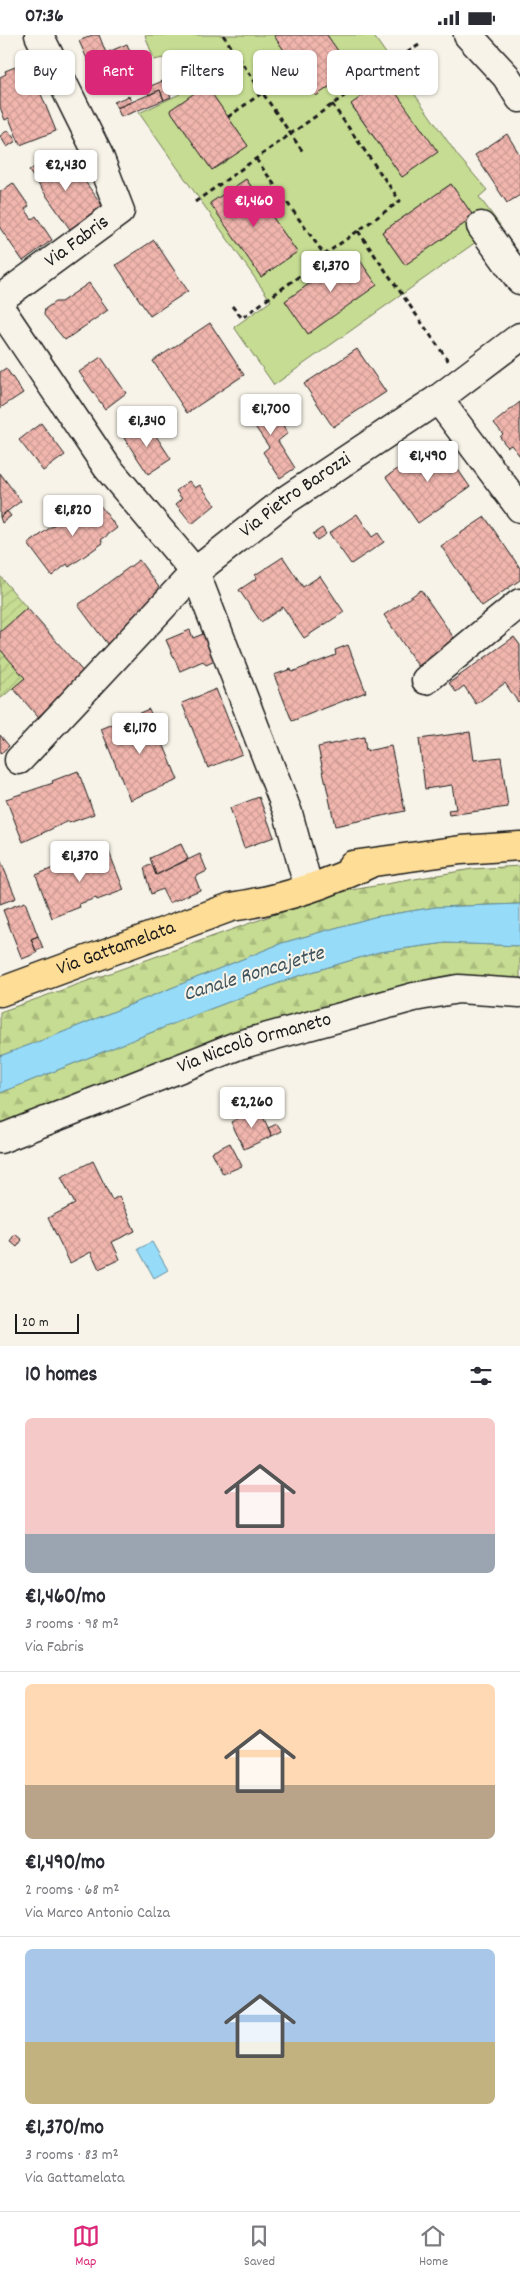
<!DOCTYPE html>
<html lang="en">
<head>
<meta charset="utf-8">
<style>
  :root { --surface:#fff; --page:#f2f2f3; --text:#2b2b33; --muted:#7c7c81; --line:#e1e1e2; --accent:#db2777 }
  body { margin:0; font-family:Dekko,sans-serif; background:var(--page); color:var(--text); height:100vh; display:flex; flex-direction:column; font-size:19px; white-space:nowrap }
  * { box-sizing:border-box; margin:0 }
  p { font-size:16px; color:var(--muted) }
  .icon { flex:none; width:28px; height:28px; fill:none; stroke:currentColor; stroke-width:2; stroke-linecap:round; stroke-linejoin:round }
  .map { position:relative; height:1311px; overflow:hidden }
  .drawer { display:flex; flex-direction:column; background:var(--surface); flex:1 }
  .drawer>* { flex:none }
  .guide { position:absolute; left:15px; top:15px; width:490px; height:45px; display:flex; gap:10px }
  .scale { position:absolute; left:15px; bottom:12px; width:64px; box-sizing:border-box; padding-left:5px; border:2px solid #1c1c1c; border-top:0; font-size:14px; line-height:18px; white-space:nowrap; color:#1c1c1c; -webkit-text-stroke:4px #f7f3e8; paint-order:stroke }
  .price { position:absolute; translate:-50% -42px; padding:0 11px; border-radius:5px; background:#fff; color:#222; font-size:16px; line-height:32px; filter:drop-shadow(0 1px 2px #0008) }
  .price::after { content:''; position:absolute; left:50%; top:30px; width:15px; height:11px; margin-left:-8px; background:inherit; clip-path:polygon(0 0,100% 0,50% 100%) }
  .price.active { background:var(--accent); color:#fff }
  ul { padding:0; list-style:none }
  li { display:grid; align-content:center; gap:10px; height:265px; padding:0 25px }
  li+li { border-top:1px solid var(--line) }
  li span { display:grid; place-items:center; height:155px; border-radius:8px; color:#555 }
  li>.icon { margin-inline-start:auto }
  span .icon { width:90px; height:90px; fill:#fffc; stroke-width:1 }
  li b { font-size:21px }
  h2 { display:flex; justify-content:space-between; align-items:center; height:60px; padding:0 25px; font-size:21px }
  .chip { padding:0 18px; border-radius:8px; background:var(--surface); box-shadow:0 1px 4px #0004; font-size:18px; line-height:45px }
  .chip.active { background:var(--accent); color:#fff }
  .status { display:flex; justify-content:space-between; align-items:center; height:35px; padding:0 25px; background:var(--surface); direction:ltr }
  .status svg { height:14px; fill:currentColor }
  .tab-bar { display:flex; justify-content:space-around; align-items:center; height:70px; border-top:1px solid var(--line); background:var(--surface); font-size:14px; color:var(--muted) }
  .tab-bar a { display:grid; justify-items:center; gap:2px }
  .tab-bar .active { color:var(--accent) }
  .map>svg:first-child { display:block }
  .green { fill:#c6dc92; stroke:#717c57; fill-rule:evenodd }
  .forest { fill:url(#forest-firs); stroke:#717c57 }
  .garden { fill:url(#garden-furrows); stroke:#717c57 }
  .water { fill:#96dbf8; stroke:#658fa0 }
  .building { fill:url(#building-cross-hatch); stroke:#1c1c1c }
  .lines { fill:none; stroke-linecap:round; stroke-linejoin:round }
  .minor-casing { stroke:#1c1c1c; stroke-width:31 }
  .major-casing { stroke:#1c1c1c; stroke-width:31 }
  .path { stroke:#1c1c1c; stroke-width:3; stroke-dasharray:5 4; stroke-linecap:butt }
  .minor { stroke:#f7f3e8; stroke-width:28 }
  .major { stroke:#fedd96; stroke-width:28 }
  .labels { text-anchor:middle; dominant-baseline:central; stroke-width:4; stroke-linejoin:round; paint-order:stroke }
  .street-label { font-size:20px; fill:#1c1c1c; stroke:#f7f3e8 }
  .water-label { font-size:21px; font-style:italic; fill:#41555e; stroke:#f7f3e8 }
</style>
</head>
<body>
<div class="status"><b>07:36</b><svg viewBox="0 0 49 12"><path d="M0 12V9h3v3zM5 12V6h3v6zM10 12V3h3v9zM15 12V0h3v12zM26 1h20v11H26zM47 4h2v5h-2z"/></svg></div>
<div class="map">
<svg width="520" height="1311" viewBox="0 0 520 1311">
  <defs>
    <pattern id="forest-firs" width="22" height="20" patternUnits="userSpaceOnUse" patternTransform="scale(1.25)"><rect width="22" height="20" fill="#c6dc92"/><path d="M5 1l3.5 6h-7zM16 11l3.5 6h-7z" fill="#aabc7d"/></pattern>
    <pattern id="garden-furrows" width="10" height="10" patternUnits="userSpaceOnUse" patternTransform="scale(1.25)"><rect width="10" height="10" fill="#c6dc92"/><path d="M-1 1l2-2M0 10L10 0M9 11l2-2" fill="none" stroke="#aabc7d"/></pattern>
    <pattern id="building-cross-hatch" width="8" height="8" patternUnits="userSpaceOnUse" patternTransform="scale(1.25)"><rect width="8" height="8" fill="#f1b6ae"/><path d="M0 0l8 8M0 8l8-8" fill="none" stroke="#ce9c95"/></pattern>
  </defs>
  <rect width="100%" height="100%" fill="#f7f3e8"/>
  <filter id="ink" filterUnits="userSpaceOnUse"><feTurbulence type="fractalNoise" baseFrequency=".02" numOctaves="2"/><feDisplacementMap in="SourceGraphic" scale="10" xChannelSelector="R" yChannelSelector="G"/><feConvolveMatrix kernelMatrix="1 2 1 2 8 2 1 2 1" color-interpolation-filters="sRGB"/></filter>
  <g filter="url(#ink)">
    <path class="green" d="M145,0H276L275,1L316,61L352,36L327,0H373L458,121L487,155L479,162L500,190L274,350L234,292L271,266L139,78L180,59L163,23L154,25ZM386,44L437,117L402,142L351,70ZM206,51L248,111L212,135L170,75ZM246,144L297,217L262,241L211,169ZM451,149L474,182L405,230L382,197ZM354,218L377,250L308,298L285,266Z"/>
    <path class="forest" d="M520,831V869L436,872L374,882L282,908L56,1000L0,1021V977L335,858L472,834Z
      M446,908L520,911V953L459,945L0,1096V1058L210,974L295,942L379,917Z"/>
    <path class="garden" d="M0,541L27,573L0,597Z
      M0,614L25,643L0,664Z"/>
    <path class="water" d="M520,869V911L446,908L379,917L295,942L210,974L0,1058V1021L56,1000L282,908L374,882L436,872Z
      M152,1207L168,1235L154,1243L138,1214Z"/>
    <path class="building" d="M92,0H99L106,18L127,9L134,27L139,25L145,39L102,57L79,6Z
      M276,0H327L352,36L316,61L274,1Z
      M28,27L56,96L20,110L9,83L5,85L0,72V42L6,39L5,36Z
      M386,44L438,117L402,142L351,69Z
      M165,45L171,62L164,65L160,55L149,60L146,53Z
      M206,50L248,111L212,135L170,75Z
      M160,55L164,65L121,82L117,73Z
      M129,61L131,67L117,73L114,67Z
      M8,95L16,106L7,112L0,101Z
      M507,99L520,120V160L507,168L475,120Z
      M55,117L73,142L79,138L104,173L72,197L29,136Z
      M246,144L297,217L261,242L210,168Z
      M13,148L29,171L25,174L32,184L36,181L52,205L23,226L0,193V157Z
      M451,149L474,182L405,230L382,197Z
      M154,205L188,256L150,281L116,230Z
      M354,217L377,250L308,299L285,266Z
      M89,248L108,275L65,305L44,280L45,274L55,267H61Z
      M210,288L244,340L187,378L153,326Z
      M357,314L386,357L333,392L304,349Z
      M101,322L126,358L105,374L79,337Z
      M6,333L23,358L0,373V337Z
      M265,363L288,398L278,406L295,433L280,443L263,417L269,412L245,377Z
      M520,367V421L511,410L508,412L505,409L500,402L503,399L494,388Z
      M147,387L171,424L148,439L124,403Z
      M41,388L65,420L43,436L19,405Z
      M435,408L447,425L450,423L470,452L418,488L386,442Z
      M0,438L21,466L0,482Z
      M189,446L195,453L200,450L215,470L192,489L176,469L182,464L176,456Z
      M93,461L117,493L101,505L103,508L69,532L67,529L52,541L28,509Z
      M7,476L11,481L2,488L0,482Z
      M357,479L372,502L378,498L384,507L351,529L329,498Z
      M485,482L520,533V545L482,571L441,511Z
      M322,493L326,499L317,505L313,499Z
      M283,522L303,552L320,541L344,577L304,603L283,572L261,587L239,555L257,543L255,540Z
      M139,525L161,555L154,561L155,562L110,613L78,570Z
      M421,555L456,606L418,631L384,580Z
      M27,573L86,640L38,682L13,653L25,643L0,614V597Z
      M190,595L193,603L208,597L219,624L206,630L203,626L180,636L166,605Z
      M514,602L520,610V665L518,667L505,648L476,669L464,651L456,657L449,648Z
      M348,610L366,657L292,686L274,640L291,634L292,637L336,620L335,615Z
      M216,654L242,719L208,733L182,668Z
      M149,674L178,745L130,765L101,694Z
      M470,697L474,725L501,722L508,772L449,780L448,775L456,774L452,750L425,754L419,704Z
      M0,700L9,711L0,719Z
      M364,702L366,716L391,711L405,776L335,791L318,712Z
      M78,736L94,779L69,788V786L23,807L6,764L53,748L52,746Z
      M259,762L274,802L244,813L230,773Z
      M181,809L188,824L156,840L150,823Z
      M107,812L124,855L97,865L96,863L79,869L80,872L52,883L36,840L63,829L64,833L81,826L80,823Z
      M200,819L207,836L195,842L200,855L169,868L162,854L151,859L144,833L152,829L156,840Z
      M0,824L16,863L0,869Z
      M25,867L38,901L31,904L37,918L22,924L3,875Z
      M38,901L43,913L36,916L31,904Z
      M259,1073L272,1101L244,1114L231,1087Z
      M277,1089L282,1096L272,1101L268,1093Z
      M230,1108L242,1131L223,1139L212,1117Z
      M93,1126L112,1165L119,1161L135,1196L112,1207L120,1224L99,1234L91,1217L70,1228L48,1183L75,1169L61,1142Z
      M15,1199L22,1205L17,1212L10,1206Z"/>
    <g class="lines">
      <defs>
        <g id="minor">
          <path d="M468,0L506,41L520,63"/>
          <path d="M481,191L520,245"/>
          <path id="s1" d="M0,264L120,176L99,121L39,0"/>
          <path d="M0,273L107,432L195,537L288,778L305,840"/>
          <path d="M438,364L520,473"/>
          <path d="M426,645L520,568"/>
          <path id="s2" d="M19,725L195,537L286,465L438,364L520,302"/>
          <path id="s3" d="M0,1104L239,1010L414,962L458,954L520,958"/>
        </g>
        <g id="major">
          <path d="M352,830L461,815L520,811"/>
          <path id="s4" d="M0,957L231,872C279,865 326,850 369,829"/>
        </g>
      </defs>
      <use href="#minor" class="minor-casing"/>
      <use href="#major" class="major-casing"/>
      <path class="path" d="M223,0L303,117
        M392,27L419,10
        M228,82L297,33
        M256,124L326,222L269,263L262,264
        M195,167L392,27L395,21
        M358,196L449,327
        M324,220L400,166L332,69
        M232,271L242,283L269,263"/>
      <use href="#minor" class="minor"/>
      <use href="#major" class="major"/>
    </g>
  </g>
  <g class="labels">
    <g class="street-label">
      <text stroke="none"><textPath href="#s1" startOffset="96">Via Fabris</textPath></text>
      <text stroke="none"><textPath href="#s2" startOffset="384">Via Pietro Barozzi</textPath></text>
      <text stroke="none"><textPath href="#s4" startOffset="124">Via Gattamelata</textPath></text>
      <text stroke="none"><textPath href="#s3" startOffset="272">Via Niccolò Ormaneto</textPath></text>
    </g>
    <g class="water-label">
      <text transform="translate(254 940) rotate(-17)">Canale Roncajette</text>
    </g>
  </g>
</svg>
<div class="scale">20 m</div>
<b class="price" style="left:66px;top:157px">€2,430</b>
<b class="price active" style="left:254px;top:193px">€1,460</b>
<b class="price" style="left:331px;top:258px">€1,370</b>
<b class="price" style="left:271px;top:401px">€1,700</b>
<b class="price" style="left:147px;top:413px">€1,340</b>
<b class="price" style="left:428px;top:448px">€1,490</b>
<b class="price" style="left:73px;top:502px">€1,820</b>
<b class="price" style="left:140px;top:720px">€1,170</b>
<b class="price" style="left:80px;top:848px">€1,370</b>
<b class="price" style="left:252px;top:1094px">€2,260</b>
<div class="guide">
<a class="chip">Buy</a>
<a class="chip active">Rent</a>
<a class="chip">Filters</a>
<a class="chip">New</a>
<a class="chip">Apartment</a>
</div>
</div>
<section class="drawer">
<h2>10 homes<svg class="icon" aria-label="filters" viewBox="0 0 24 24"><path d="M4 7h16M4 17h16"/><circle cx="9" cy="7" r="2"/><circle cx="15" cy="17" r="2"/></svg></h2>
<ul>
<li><span style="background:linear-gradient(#f6c9c9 75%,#9aa5b1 0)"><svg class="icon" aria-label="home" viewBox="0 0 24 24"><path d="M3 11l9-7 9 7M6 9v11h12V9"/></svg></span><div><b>€1,460/mo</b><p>3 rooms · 98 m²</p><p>Via Fabris</p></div></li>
<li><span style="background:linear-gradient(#ffd9b3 65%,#b9a48a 0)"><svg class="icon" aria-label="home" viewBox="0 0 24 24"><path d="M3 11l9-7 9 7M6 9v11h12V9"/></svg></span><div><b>€1,490/mo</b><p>2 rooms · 68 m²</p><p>Via Marco Antonio Calza</p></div></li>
<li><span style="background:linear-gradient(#a9c7e8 60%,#c2b280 0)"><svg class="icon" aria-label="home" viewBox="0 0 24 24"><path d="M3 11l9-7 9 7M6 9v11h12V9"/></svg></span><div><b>€1,370/mo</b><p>3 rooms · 83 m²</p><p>Via Gattamelata</p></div></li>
</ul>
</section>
<nav class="tab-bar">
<a class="active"><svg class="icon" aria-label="map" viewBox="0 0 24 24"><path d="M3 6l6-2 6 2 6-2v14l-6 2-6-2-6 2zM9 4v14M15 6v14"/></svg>Map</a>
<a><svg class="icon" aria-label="saved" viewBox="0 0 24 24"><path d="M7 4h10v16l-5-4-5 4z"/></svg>Saved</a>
<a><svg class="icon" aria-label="home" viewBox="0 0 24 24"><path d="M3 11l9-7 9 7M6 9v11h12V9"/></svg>Home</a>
</nav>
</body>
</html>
